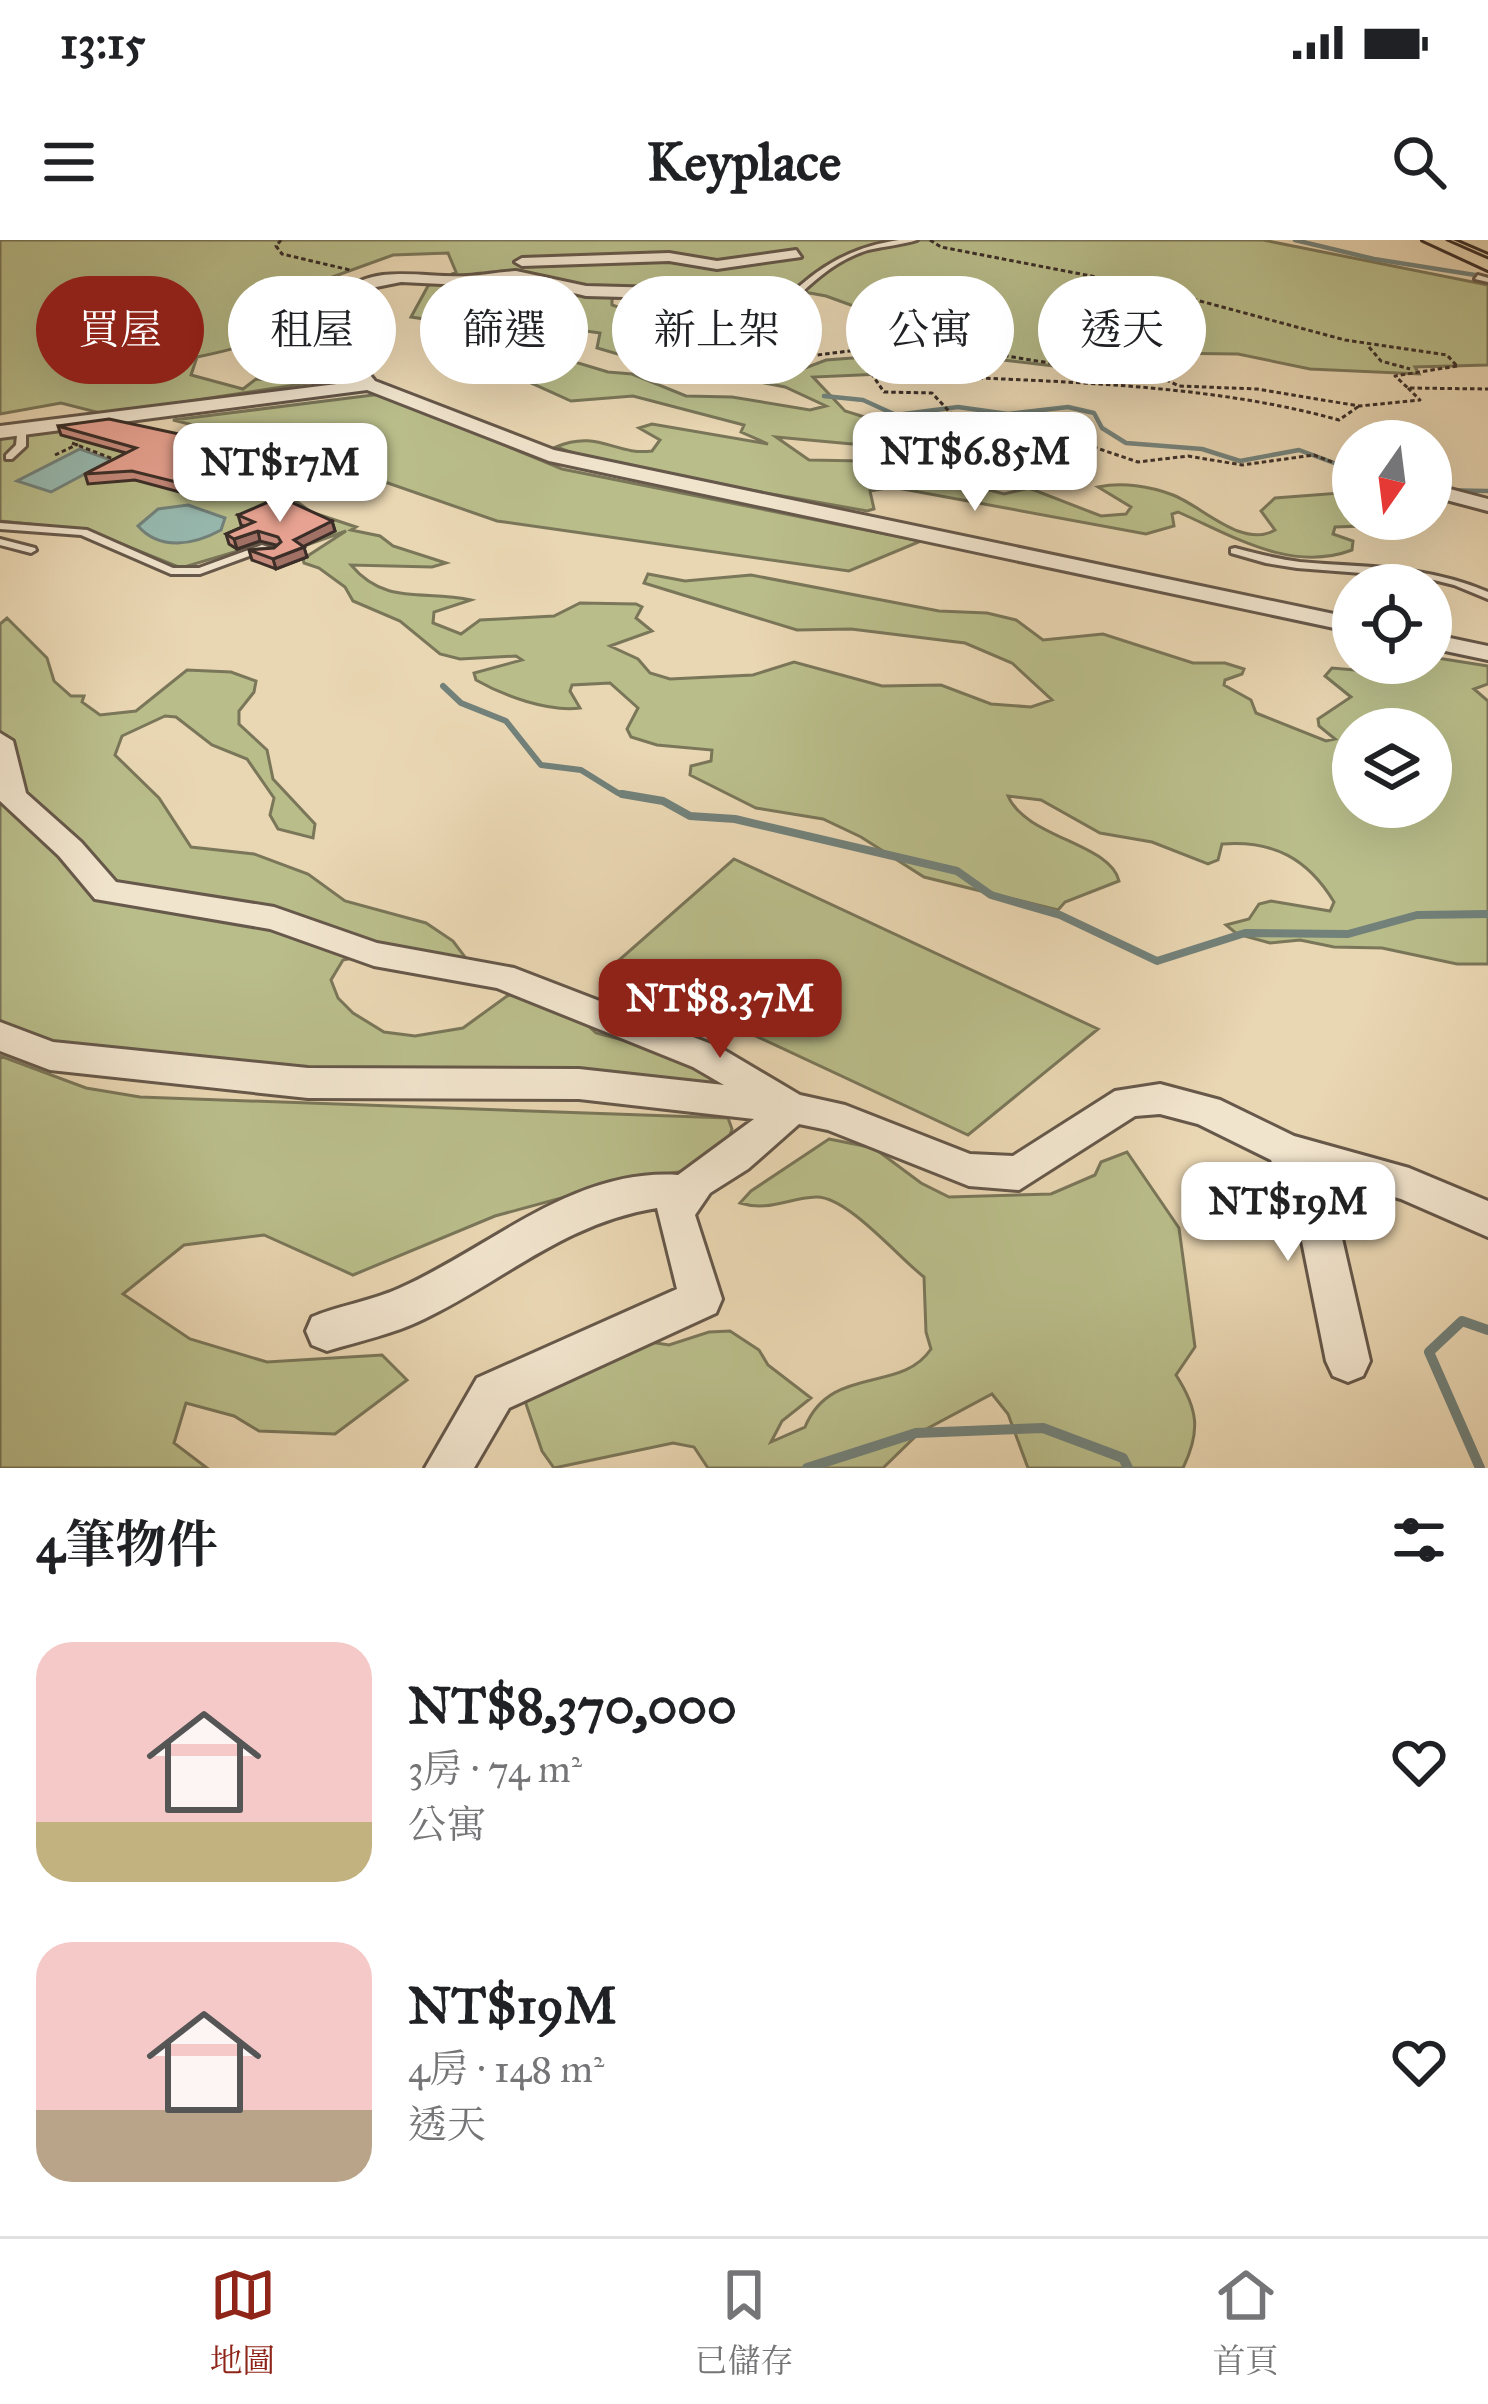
<!DOCTYPE html>
<html lang="zh-TW">
<head>
<meta charset="utf-8">
<style>
  :root { --surface:#fff; --page:#f2f2f2; --text:#202124; --muted:#757577; --line:#e0e0e0; --accent:#8f2418 }
  body { margin:0; font-family:"IM FELL Great Primer","Noto Serif TC",serif; background:var(--page); color:var(--text); height:100vh; display:flex; flex-direction:column; font-size:45px; white-space:nowrap }
  * { box-sizing:border-box; margin:0 }
  p { font-size:39px; color:var(--muted) }
  .icon { flex:none; width:66px; height:66px; fill:none; stroke:currentColor; stroke-width:2; stroke-linecap:round; stroke-linejoin:round }
  .map { position:relative; height:1228px; overflow:hidden }
  .side { display:flex; flex-direction:column; background:var(--surface); flex:1 }
  .side>* { flex:none }
  .top-card { position:absolute; left:36px; top:36px; width:1416px; height:108px; display:flex; gap:24px }
  .needle { width:78px; rotate:194deg }
  .fabs { position:absolute; left:1332px; top:180px; display:grid; gap:24px }
  .fabs a { display:grid; place-items:center; width:120px; height:120px; border-radius:50%; background:var(--surface); box-shadow:0 12px 48px #0002; font-size:60px }
  .price { position:absolute; translate:-50% -102px; padding:0 27px; border-radius:24px; background:#fff; color:#222; font-size:39px; line-height:78px; filter:drop-shadow(0 3px 6px #0008) }
  .price::after { content:''; position:absolute; left:50%; top:72px; width:36px; height:27px; margin-left:-18px; background:inherit; clip-path:polygon(0 0,100% 0,50% 100%) }
  .price.selected { background:var(--accent); color:#fff }
  ul { padding:0; list-style:none }
  li { display:flex; align-items:center; gap:36px; height:300px; padding:0 36px }
  li span { display:grid; place-items:center; flex:none; width:336px; height:240px; border-radius:36px; color:#555 }
  li>.icon { margin-inline-start:auto }
  span .icon { width:144px; height:144px; fill:#fffc; stroke-width:1 }
  li b { font-size:51px }
  h2 { display:flex; justify-content:space-between; align-items:center; height:144px; padding:0 36px; font-size:51px }
  .chip { padding:0 42px; border-radius:54px; background:var(--surface); box-shadow:0 12px 48px #0002; font-size:42px; line-height:108px }
  .chip.selected { background:var(--accent); color:#fff }
  .status { display:flex; justify-content:space-between; align-items:center; height:84px; padding:0 60px; background:var(--surface); direction:ltr }
  .status svg { height:33px; fill:currentColor }
  header { display:flex; justify-content:space-between; align-items:center; height:156px; padding:0 36px; background:var(--surface); font-size:54px; font-weight:700 }
  .tab-bar { display:flex; justify-content:space-around; align-items:center; height:168px; border-top:3px solid var(--line); background:var(--surface); font-size:33px; color:var(--muted) }
  .tab-bar a { display:grid; justify-items:center; gap:6px }
  .tab-bar .selected { color:var(--accent) }
  .map>svg:first-child { display:block }
  .green { fill:#b9bd8a; stroke:#7a7659; stroke-width:3; fill-rule:evenodd }
  .water { fill:#97b9b0; stroke:#72817a; stroke-width:3 }
  .lines { fill:none; stroke-linecap:round; stroke-linejoin:round }
  .stream-far3 { stroke:#72817a; stroke-width:4.5 }
  .stream-far2 { stroke:#72817a; stroke-width:6 }
  .stream-far1 { stroke:#72817a; stroke-width:8 }
  .stream { stroke:#72817a; stroke-width:10 }
  .service-casing { stroke:#66584a; stroke-width:6 }
  .minor-casing { stroke:#66584a; stroke-width:6 }
  .primary-casing { stroke:#3b2e28; stroke-width:6 }
  .path { stroke:#3b2e28; stroke-width:3; stroke-dasharray:4.5 3; stroke-linecap:butt }
  .service { fill:#f1e4cd; fill-rule:evenodd }
  .minor { fill:#f1e4cd; fill-rule:evenodd }
  .primary { fill:#e9d6b2; fill-rule:evenodd }
  .tram { stroke:#3b2e28; stroke-width:3 }
  .wall { fill:#c78b7d; stroke:#3b2e28; stroke-width:3 }
  .shaded-wall { fill:#a27166; stroke:#3b2e28; stroke-width:3 }
  .building { fill:#e7a291; stroke:#3b2e28; stroke-width:3 }
</style>
</head>
<body>
<div class="status"><b>13:15</b><svg viewBox="0 0 49 12"><path d="M0 12V9h3v3zM5 12V6h3v6zM10 12V3h3v9zM15 12V0h3v12zM26 1h20v11H26zM47 4h2v5h-2z"/></svg></div>
<header><svg class="icon" aria-label="menu" viewBox="0 0 24 24"><path d="M4 6h16M4 12h16M4 18h16"/></svg>Keyplace<svg class="icon" aria-label="search" viewBox="0 0 24 24"><circle cx="10" cy="10" r="6"/><path d="M15 15l6 6"/></svg></header>
<div class="map">
<svg width="1488" height="1228" viewBox="0 0 1488 1228">
  <rect width="100%" height="100%" fill="#e9d6b2"/>
  <filter id="stains"><feTurbulence type="fractalNoise" baseFrequency=".00167" numOctaves="4"/><feColorMatrix values="0 0 0 0 .2 0 0 0 0 .09 0 0 0 0 .02 0 0 0 .5 -.17"/></filter>
  <radialGradient id="worn" r=".72"><stop offset=".6" stop-color="#630" stop-opacity="0"/><stop offset="1" stop-color="#630" stop-opacity=".3"/></radialGradient>
  <path class="green" d="M0,0H1263L1488,45V125L1415,127L1419,134L1310,129L1238,114L1160,113L1163,139L1003,120L826,56L777,47L766,61L706,72L692,62L661,57L612,58V65L648,77L625,83L656,105L653,114L638,120L597,108L600,93L572,89L548,95L568,120L608,132L632,134L686,156L732,157L810,170L826,166L785,147L755,141L726,120H752L795,132L826,120L879,116L942,125L950,135L936,141L905,133L813,137L845,171L900,188L902,196L852,204L776,197L809,220L863,221L882,215L895,226L890,242L953,240L1004,254L1029,248L1101,276L1126,274L1131,267L1098,247C1122,242 1150,246 1173,255C1202,266 1242,309 1275,290L1261,271L1275,258L1353,252V262L1342,263L1353,279L1392,285L1335,287L1333,294L1353,301L1352,310C1291,333 1233,296 1178,272L1172,274L1174,286L1146,294L892,247L870,251L874,269L867,271L605,224L556,207C598,189 616,216 652,211L660,200L639,188L652,184L768,204L741,192L744,185L633,156L571,161L498,128L503,112L531,110L535,104L527,94C501,95 479,87 454,92L438,81L411,77L428,46L456,32L448,13L393,15L288,53C260,103 251,106 197,117L191,135L243,149L256,139L322,141L104,174L61,163L0,174Z
    M381,154L562,229L921,301L849,331L497,281L293,210L173,180Z
    M98,181L276,220L269,241L311,272L356,287L351,290L380,296L393,306L446,323L432,327L351,325C386,367 427,349 471,360L434,372L433,383L461,394L480,380L554,376L580,363L636,364L642,367L636,378L652,391L610,406L638,419L650,433L670,439L753,435L794,422L882,446L941,445L991,464L1031,467L1052,460L1012,423L965,403L851,389L797,390L644,343L648,334L685,341L751,335L939,371L987,373L1016,380L1043,400L1103,394L1193,423H1225L1244,429L1242,434L1225,440L1224,445L1251,460L1256,473L1326,501L1335,499L1319,486L1318,479L1351,457L1325,436L1332,428L1378,432L1399,423H1431V417L1488,426V444L1474,449L1488,461V724H1457L1382,708L1334,707L1300,700L1270,703L1237,694L1226,685L1249,679L1259,664L1271,661L1330,671L1334,662C1308,619 1274,600 1222,604L1218,620L1208,624L1152,602L1100,593L1041,560L1008,556C1026,598 1110,603 1119,641L1065,662L1058,670L924,637L861,597L823,579L756,568L690,535L691,526L711,521L712,510L657,505L631,497L627,489L638,468L610,443L572,445L570,451L580,468C548,472 504,456 476,440L474,433L522,420L516,416L460,419L440,414L400,381L353,361L345,347L319,328L304,323L303,319L346,291L304,306L261,304L181,328L87,290L0,281V195ZM1353,489H1431V567H1353Z
    M7,378L47,418L54,441L71,456H84L82,462L100,475L136,471L187,430L231,432L256,441L254,452L239,471V484L267,510L273,539L315,584L313,598L278,589L270,575L274,558L247,519L212,505L176,477L165,476L122,496L115,515L159,558L191,607L254,614L308,634L345,661L426,683L453,701L471,725L358,717L343,720L331,740L338,758L353,773L384,792L415,796L463,788L507,756L520,752L580,778L596,793L718,825L729,857L125,838L0,785V384Z
    M734,619L1098,789L968,895L610,728Z
    M0,816L86,848L140,857L728,878L732,889L728,901L695,930L638,937L495,976L353,1035L264,995L184,1005L123,1054L190,1099L267,1122L382,1115L407,1140L335,1194L259,1191L234,1176L186,1163L174,1203L207,1228H0Z
    M829,899L874,908L921,943L949,957L1051,954L1095,935L1101,922L1127,912L1179,988L1195,1107L1176,1135C1198,1169 1201,1191 1183,1228H1028L1008,1174L992,1154L919,1193L883,1228H708L694,1207L673,1203L554,1228L542,1211L524,1158L631,1099L669,1105L709,1092L730,1091L759,1110L768,1125L811,1158L782,1181L771,1202L805,1187C831,1124 901,1154 931,1109L926,1092L924,1037C898,1017 847,956 816,957C788,958 769,972 740,963L751,951Z"/>
  <path class="water" d="M80,209L111,220L51,252L17,241Z
    M188,265L225,278L221,290C194,305 160,311 138,286L158,269Z"/>
  <g class="lines">
    <path class="stream-far3" d="M1295,0L1374,19L1488,37
      M824,156L863,160L896,175L958,167L1008,174L1068,167L1094,173L1102,188L1126,203L1202,209L1240,221L1299,210L1353,230
      M1431,250L1488,251"/>
    <path class="stream-far2" d="M443,446L461,463L506,481L541,525L581,530L618,553L639,557"/>
    <path class="stream-far1" d="M622,554L663,561L690,576L735,579L957,631L991,655L1060,675L1157,721L1245,693L1348,694L1417,675L1488,674"/>
    <path class="stream" d="M807,1228L916,1193L1043,1188L1123,1218L1128,1228
      M1480,1228L1429,1112L1462,1081L1488,1090"/>
    <defs>
      <path id="service" d="M899,0H917C902,5 884,6 868,10C838,19 815,39 793,61L786,59C819,26 852,7 899,0Z
        M1478,35L1488,38V42L1475,39Z
        M254,122L293,134L356,129L360,132L356,135L292,140L251,127V123Z
        M18,185L26,187V206L12,219H6V215L16,205Z
        M0,283L87,290L173,328H199L262,305L279,311L274,314L263,311L200,334H171L81,295L0,289Z
        M0,299L35,308L36,310L31,313L0,305Z
        M1235,308C1257,314 1278,319 1300,322C1367,328 1425,325 1488,352V359L1454,345L1426,338L1297,328L1266,323L1231,313V309Z"/>
      <path id="minor" d="M796,10L801,17L717,29L669,21L522,26L515,22L522,18L669,13L717,21Z
        M516,31L586,46L662,48L745,62L790,54L798,59L745,72L662,58L586,56L516,39L463,45L401,42L366,49L358,55L357,73L337,95L375,141L554,210L1353,378V392L549,221L367,150L0,198V186L353,142L345,124L320,95L341,72L343,53C374,22 428,39 467,36C483,35 500,32 516,31Z
        M1431,244L1488,259V271L1431,256Z
        M1431,394L1488,406V420L1431,408Z
        M0,493L13,501L26,553L81,602L116,642L274,667L377,703L514,728L719,807L800,855L845,865L970,914L1013,916L1115,851L1160,844L1220,860L1294,896L1409,928L1488,961V997L1401,959L1316,934L1338,981L1370,1121L1363,1136L1348,1142L1333,1136L1326,1121L1298,981L1271,920L1198,884L1160,874L1135,876L1019,950L969,946L828,890L799,884L748,929L710,953L695,975L722,1059L716,1073L509,1168L474,1228H425L477,1138L677,1049L657,968C564,983 505,1040 424,1079C394,1094 359,1101 327,1111L312,1105L306,1091L312,1077C340,1065 372,1061 400,1048C490,1008 573,928 678,935L754,879L579,859L308,858L50,830L0,811V782L53,802L308,828L579,829L724,845L693,827L497,748L374,726L270,689L95,659L59,616L0,561Z"/>
      <path id="primary" d="M1423,0H1453L1488,15V30Z"/>
    </defs>
    <use href="#service" class="service-casing"/>
    <use href="#minor" class="minor-casing"/>
    <use href="#primary" class="primary-casing"/>
    <path class="path" d="M281,0L276,6L282,14L350,30
      M930,0L941,7L1148,47L1345,100L1447,115L1457,126
      M790,74H811L778,83L780,92L774,100L779,103L764,106L817,115L890,106L963,109L1056,124L1106,123L1154,134L1179,146L1257,149L1359,166L1420,160L1408,148
      M1369,107L1381,121L1410,129
      M1457,126L1395,136L1408,148L1488,149
      M72,203L121,222
      M55,215L78,204
      M1353,230L1314,215L1242,225L1188,216L1138,222L1046,191L959,182L932,153L884,152L871,133C1023,142 1192,139 1339,180L1359,166"/>
    <use href="#service" class="service"/>
    <use href="#minor" class="minor"/>
    <use href="#primary" class="primary"/>
    <path class="tram" d="M1447,0L1488,18"/>
  </g>
  <path class="wall" d="M58,186L249,209L251,218L183,253L135,240L88,244L85,234L126,213L61,195Z
    M238,275L332,281L335,291L303,306L307,317L276,329L252,320L249,310L274,308L276,305L260,301L237,309L229,304L226,294L244,286L241,285Z"/>
  <path class="shaded-wall" d="M249,209L251,218L183,253L180,243Z
    M332,281L335,291L296,310L294,300Z
    M258,291L260,301L237,309L234,299Z
    M304,307L307,317L276,329L273,319Z"/>
  <path class="building" d="M109,179L249,209L180,243L132,231L85,234L136,208L58,186Z
    M280,257L332,281L294,300L304,307L273,319L249,310L274,308L281,302L278,297L258,291L234,299L226,294L254,282L238,275Z"/>
  <rect width="100%" height="100%" filter="url(#stains)"/>
  <rect width="100%" height="100%" fill="url(#worn)"/>
</svg>
<div class="fabs">
<a><svg class="needle" viewBox="-14 -14 28 28"><path d="M0-13l5 13h-10z" fill="#e53935"/><path d="M0 13l5-13h-10z" fill="#757577"/></svg></a>
<a><svg class="icon" aria-label="locate" viewBox="0 0 24 24"><circle cx="12" cy="12" r="6"/><path d="M12 2v4M12 18v4M2 12h4M18 12h4"/></svg></a>
<a><svg class="icon" aria-label="layers" viewBox="0 0 24 24"><path d="M12 4l9 5-9 5-9-5zM3 14l9 5 9-5"/></svg></a>
</div>
<b class="price" style="left:975px;top:274px">NT$6.85M</b>
<b class="price" style="left:280px;top:285px">NT$17M</b>
<b class="price selected" style="left:720px;top:821px">NT$8.37M</b>
<b class="price" style="left:1288px;top:1024px">NT$19M</b>
<div class="top-card">
<a class="chip selected">買屋</a>
<a class="chip">租屋</a>
<a class="chip">篩選</a>
<a class="chip">新上架</a>
<a class="chip">公寓</a>
<a class="chip">透天</a>
</div>
</div>
<section class="side">
<h2>4筆物件<svg class="icon" aria-label="filters" viewBox="0 0 24 24"><path d="M4 7h16M4 17h16"/><circle cx="9" cy="7" r="2"/><circle cx="15" cy="17" r="2"/></svg></h2>
<ul>
<li><span style="background:linear-gradient(#f6c9c9 75%,#c2b280 0)"><svg class="icon" aria-label="home" viewBox="0 0 24 24"><path d="M3 11l9-7 9 7M6 9v11h12V9"/></svg></span><div><b>NT$8,370,000</b><p>3房 · 74 m²</p><p>公寓</p></div><svg class="icon" aria-label="heart" viewBox="0 0 24 24"><path d="M12 20l-8-8c-3-5 5-10 8-4 3-6 11-1 8 4z"/></svg></li>
<li><span style="background:linear-gradient(#f6c9c9 70%,#b9a48a 0)"><svg class="icon" aria-label="home" viewBox="0 0 24 24"><path d="M3 11l9-7 9 7M6 9v11h12V9"/></svg></span><div><b>NT$19M</b><p>4房 · 148 m²</p><p>透天</p></div><svg class="icon" aria-label="heart" viewBox="0 0 24 24"><path d="M12 20l-8-8c-3-5 5-10 8-4 3-6 11-1 8 4z"/></svg></li>
</ul>
</section>
<nav class="tab-bar">
<a class="selected"><svg class="icon" aria-label="map" viewBox="0 0 24 24"><path d="M3 6l6-2 6 2 6-2v14l-6 2-6-2-6 2zM9 4v14M15 6v14"/></svg>地圖</a>
<a><svg class="icon" aria-label="saved" viewBox="0 0 24 24"><path d="M7 4h10v16l-5-4-5 4z"/></svg>已儲存</a>
<a><svg class="icon" aria-label="home" viewBox="0 0 24 24"><path d="M3 11l9-7 9 7M6 9v11h12V9"/></svg>首頁</a>
</nav>
</body>
</html>
